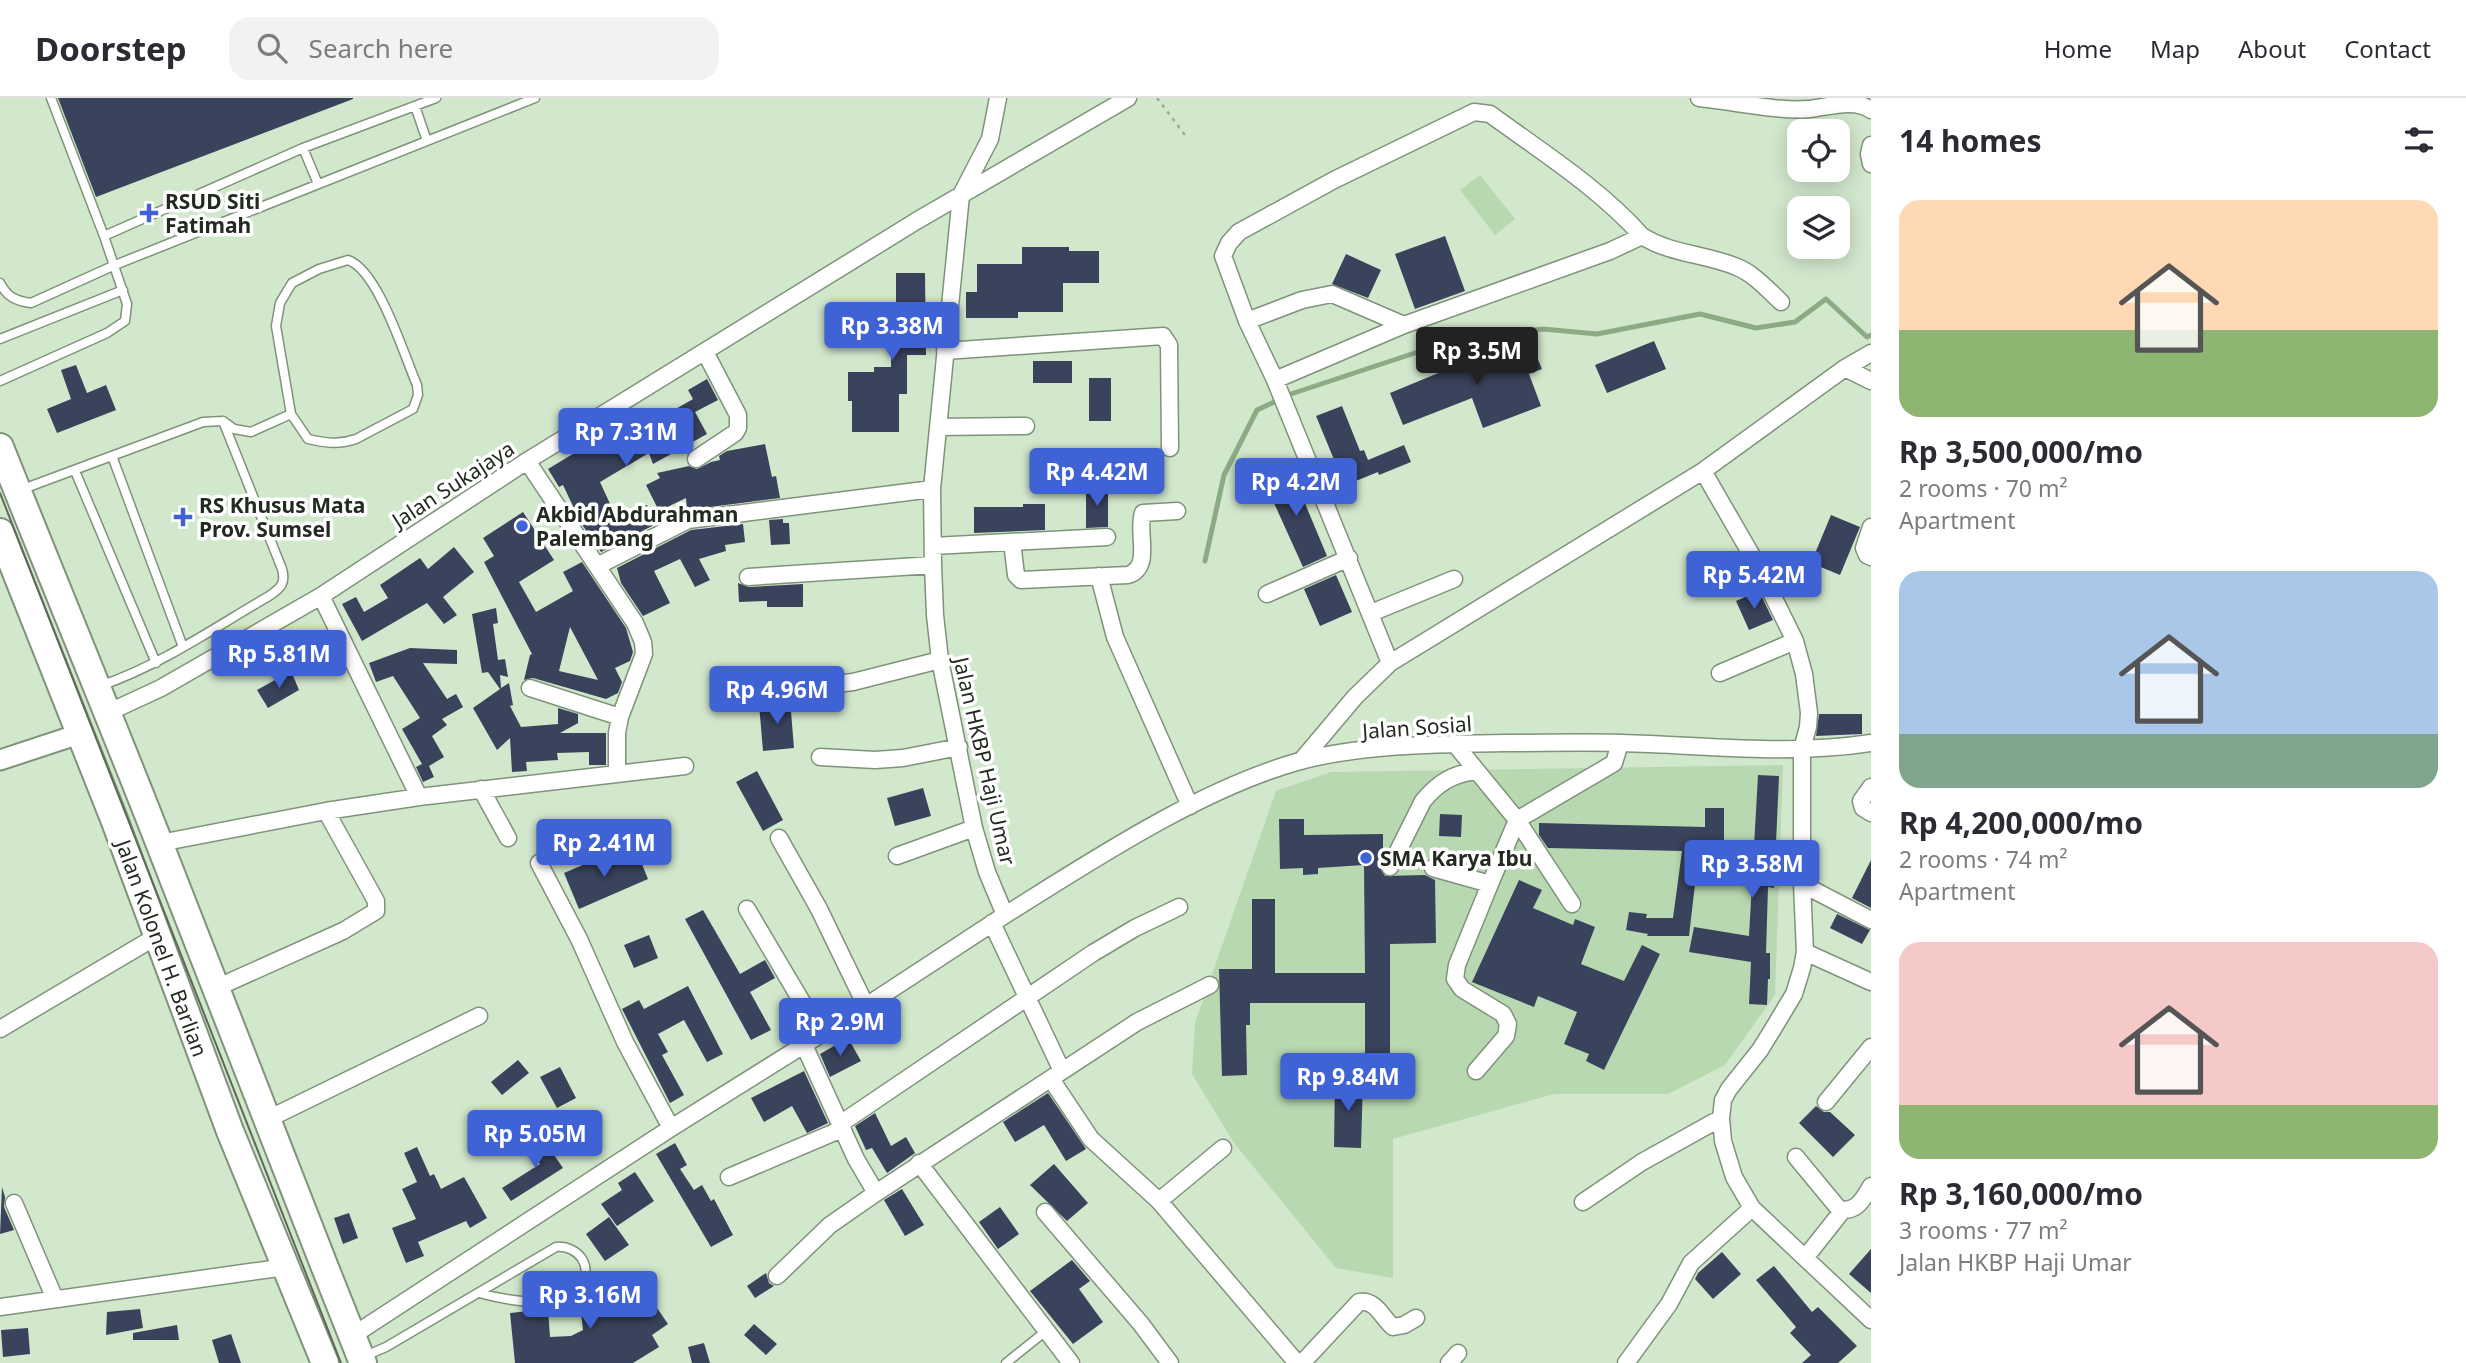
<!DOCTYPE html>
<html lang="en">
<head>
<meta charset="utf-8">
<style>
  :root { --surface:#fff; --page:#f2f2f3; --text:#2b2b33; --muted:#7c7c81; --line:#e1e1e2; --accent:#3f63d5 }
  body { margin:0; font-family:"Noto Sans",sans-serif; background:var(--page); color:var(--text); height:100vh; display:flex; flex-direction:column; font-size:26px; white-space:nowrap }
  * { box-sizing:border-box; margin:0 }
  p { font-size:23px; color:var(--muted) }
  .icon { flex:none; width:38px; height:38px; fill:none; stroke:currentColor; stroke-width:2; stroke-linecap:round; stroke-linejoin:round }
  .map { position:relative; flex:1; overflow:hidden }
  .side { display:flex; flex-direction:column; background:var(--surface); width:595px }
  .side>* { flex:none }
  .buttons { position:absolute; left:1787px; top:21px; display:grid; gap:14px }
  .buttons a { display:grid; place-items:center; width:63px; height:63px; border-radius:14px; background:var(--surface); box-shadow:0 4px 18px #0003; font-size:35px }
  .price { position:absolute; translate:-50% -60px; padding:0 16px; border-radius:7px; background:var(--accent); color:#fff; font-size:23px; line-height:46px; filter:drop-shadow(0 2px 4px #0008) }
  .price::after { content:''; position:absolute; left:50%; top:42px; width:21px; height:16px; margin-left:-10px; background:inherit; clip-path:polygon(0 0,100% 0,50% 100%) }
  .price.active { background:#222; color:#fff }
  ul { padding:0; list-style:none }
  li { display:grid; align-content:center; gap:14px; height:371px; padding:0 28px }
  li span { display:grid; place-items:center; height:217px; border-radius:21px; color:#555 }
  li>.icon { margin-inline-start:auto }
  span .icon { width:126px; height:126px; fill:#fffc; stroke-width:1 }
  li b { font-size:30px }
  h2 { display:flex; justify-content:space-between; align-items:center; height:84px; padding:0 28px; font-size:30px }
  header { display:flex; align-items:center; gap:42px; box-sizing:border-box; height:98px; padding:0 35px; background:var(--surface); border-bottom:2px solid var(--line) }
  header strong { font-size:33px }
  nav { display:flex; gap:38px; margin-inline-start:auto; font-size:24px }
  .search { width:490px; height:63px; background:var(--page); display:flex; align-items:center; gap:18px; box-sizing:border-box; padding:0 24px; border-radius:21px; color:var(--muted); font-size:26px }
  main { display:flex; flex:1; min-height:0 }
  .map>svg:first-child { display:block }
  .green { fill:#b8d8b1 }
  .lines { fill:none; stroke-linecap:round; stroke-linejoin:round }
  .stream { stroke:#8cab85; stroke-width:5 }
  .building { fill:#3a435c; fill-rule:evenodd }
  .service-casing { stroke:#7f937a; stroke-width:11 }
  .minor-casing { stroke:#7f937a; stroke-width:19 }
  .tertiary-casing { stroke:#7f937a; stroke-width:23 }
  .trunk-casing { stroke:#7f937a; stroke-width:30 }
  .path { stroke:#9cae98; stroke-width:2.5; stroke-dasharray:3.5 5; stroke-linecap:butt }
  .service { stroke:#fff; stroke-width:8 }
  .minor { stroke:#fff; stroke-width:16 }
  .tertiary { stroke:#fff; stroke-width:19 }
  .trunk { stroke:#fff; stroke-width:26 }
  .tram { stroke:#5d6a5a; stroke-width:2 }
  .poi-dot { fill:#3f63d5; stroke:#fff; stroke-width:2.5 }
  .labels { text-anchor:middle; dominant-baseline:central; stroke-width:7; stroke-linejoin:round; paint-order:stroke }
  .poi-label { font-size:21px; font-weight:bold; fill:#232b21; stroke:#fff; text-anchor:start }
  .street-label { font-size:21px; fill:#232b21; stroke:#fff }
</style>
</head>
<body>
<header>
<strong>Doorstep</strong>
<div class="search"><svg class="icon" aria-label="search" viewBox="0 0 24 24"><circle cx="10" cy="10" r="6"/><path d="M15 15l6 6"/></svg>Search here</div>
<nav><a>Home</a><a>Map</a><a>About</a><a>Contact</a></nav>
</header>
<main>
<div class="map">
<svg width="1871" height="1265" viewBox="0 0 1871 1265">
  <rect width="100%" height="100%" fill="#d2e8cd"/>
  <path class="green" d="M1480,77L1515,121L1495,137L1460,92Z
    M1783,667L1775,897L1725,967L1668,996H1554L1393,1041V1180L1336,1170L1234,1045L1192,976L1195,925L1276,693L1331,674Z"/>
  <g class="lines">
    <path class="stream" d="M1205,463L1224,377L1257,312L1291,296L1454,242L1543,231L1597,236L1700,216L1756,230L1795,224L1826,201L1867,239L1871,237"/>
  </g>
  <path class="building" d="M58,0H353V1L96,99Z
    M1445,138L1465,193L1415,211L1395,156Z
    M1022,149H1069V153H1099V185H1063V214H1018V220H966V194H977V166H1022Z
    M1346,156L1381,172L1368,200L1332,186Z
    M896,175H925L926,257H907V296H899V334H852V303H848V274H874V269H891V223H896Z
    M1528,238L1542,271L1529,276L1541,308L1483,330L1472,300L1403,327L1390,295Z
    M1654,243L1666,271L1607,295L1595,267Z
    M1033,263H1072V285H1033Z
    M76,267L87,295L106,287L116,312L57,335L47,311L71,301L61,272Z
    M1089,280H1111V323H1089Z
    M707,281L718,302L695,314L707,336L653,366L649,355L600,384L617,421L647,407L656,426L601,454L581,425L563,387L559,389L548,371L586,348L582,342L594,335L597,340L607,335L616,350L640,335L636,327L653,319L655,323L693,301L688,292Z
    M1342,308L1360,353L1364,352L1368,362L1404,347L1411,364L1379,377L1378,374L1331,393L1322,369L1335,364L1316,318Z
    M765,346L772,379L776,378L780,400L687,412L686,400L659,413L646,387L660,380L657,375L689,368L697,371L711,364L720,362L719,358L727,353Z
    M1291,372L1327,458L1303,469L1264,383Z
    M1086,390H1108V429L1086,430Z
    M1023,406H1045V432L974,435V409H1023Z
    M523,414L554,462L519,484L536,514L573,493L563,474L582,464L626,530L633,554L630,563L615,570L622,584L618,595L606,601L533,580L524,582L530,557L532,556L484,464L494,458L483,440ZM570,529L598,582L559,573Z
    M1831,417L1860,429L1840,477L1811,465Z
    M783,421V425H789L790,446L771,447L769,422Z
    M743,426L745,444L725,447L726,453L699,461L710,482L695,489L680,461L654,473L670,505L643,518L621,485L617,470L691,432Z
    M454,449L474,474L443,499L457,517L444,526L427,505L362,543L342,506L356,499L364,514L388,500L380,487L420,460L428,471Z
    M1336,477L1352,514L1320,528L1304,491Z
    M738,485L749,489L803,486V509H767V503L739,504Z
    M1759,493L1773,522L1749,532L1736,503Z
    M496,510L498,525L493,526L498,562L505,561L508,579L500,577L501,590L509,585L513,607L510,608L521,629L558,626V610L578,616V625L580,624L560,635H606V667H589V654L557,655L558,662L526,664L527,673L512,674L510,640L497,652L473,610L500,591L488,574L482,575L472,516Z
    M410,550L457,552V566L423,565L447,601L456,596L463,609L442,621L447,627L432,638L444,659L429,668L434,679L423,684L416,669L422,666L402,631L420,620L393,578L376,584L369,565Z
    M291,573L299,592L268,610L257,592Z
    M790,602L794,650L763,653L759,606Z
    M1819,616H1862V636L1816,638Z
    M757,673L783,722L763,733L736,684Z
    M1758,677L1779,678L1774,790L1768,789L1766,855H1770V881H1768L1767,907L1749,906L1751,864L1689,854L1694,829L1749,838Z
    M923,690L931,718L895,728L887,700Z
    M1705,710H1724V753L1699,752L1689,838H1647L1648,836L1626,832L1629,814L1647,816L1646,820H1673L1682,753L1548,750L1539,737V725L1705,729Z
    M1440,716L1462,717L1461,739L1439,738Z
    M1279,721H1304V737L1383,736V760L1380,769L1385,778L1425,777L1435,782L1436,845L1390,846V981H1365V905H1250V927H1246L1247,977L1222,978L1219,871H1252V801H1275V875H1365L1364,767L1318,770V776L1303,777V770L1280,771Z
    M637,754L648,781L579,811L564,775L606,757L610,766Z
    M1871,762V810L1852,800Z
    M1519,782L1542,792L1533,810L1573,827L1575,821L1595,829L1581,866L1624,883L1642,847L1660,856L1604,972L1586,963L1589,956L1564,946L1577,914L1538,898L1534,909L1472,884Z
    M703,812L740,876L765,862L775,880L750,894L771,932L751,942L685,821Z
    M1837,816L1870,832L1862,846L1830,830Z
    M649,837L658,860L634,870L624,847Z
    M688,888L723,956L707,964L684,922L658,936L668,954L662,957L684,997L670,1005L622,911L639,902L644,911Z
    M848,940L861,963L830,979L820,956Z
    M518,962L529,975L502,997L491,984Z
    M560,969L576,1000L557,1010L540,979Z
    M804,973L828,1025L807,1035L792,1008L764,1024L751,1000Z
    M1335,981L1363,982L1361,1050L1334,1049Z
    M1048,995L1086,1051L1066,1063L1044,1027L1015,1044L1003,1024Z
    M1816,1008L1824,1014H1830L1855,1037L1833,1059L1799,1025Z
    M875,1015L891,1048L906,1039L915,1055L887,1075L872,1050L866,1052L855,1028Z
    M541,1038L563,1070L511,1103L502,1090L540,1066L527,1047Z
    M675,1045L687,1067L680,1071L694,1092L702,1087L711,1103L714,1101L733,1137L711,1149L656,1056Z
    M417,1049L430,1078L434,1076L441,1091L464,1079L487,1120L470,1130L466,1123L418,1144L424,1158L406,1165L392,1130L416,1121L402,1091L417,1084L404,1055Z
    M1054,1066L1088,1105L1067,1123L1030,1087Z
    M635,1074L654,1103L617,1128L601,1106L622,1092L618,1085Z
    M2,1089L5,1099L4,1109L14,1132L0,1136Z
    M902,1091L924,1127L905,1138L884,1102Z
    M1000,1109L1019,1136L998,1151L979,1124Z
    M349,1115L358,1140L343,1146L334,1120Z
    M609,1119L629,1147L605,1163L586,1136Z
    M1871,1151V1195L1849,1176Z
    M1722,1154L1741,1176L1713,1201L1695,1181L1698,1175Z
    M1072,1162L1090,1183L1079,1191L1103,1224L1073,1246L1030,1193Z
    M1774,1168L1812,1214L1818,1209L1857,1248L1838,1265H1802L1811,1257L1790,1235L1796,1229L1756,1182Z
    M766,1175L769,1185L774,1188L755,1200L747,1188Z
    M616,1177L640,1217L655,1207L668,1226L652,1237L659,1249L633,1265H515L510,1215L548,1211L550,1239L571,1238L583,1232L579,1198L585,1192Z
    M140,1211L143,1230L106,1237L107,1214Z
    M754,1226L777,1246L766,1257L744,1237Z
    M177,1227L179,1242H133V1235Z
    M28,1230L30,1256L3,1259L1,1232Z
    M231,1236L241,1265H219L212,1242Z
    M704,1245L710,1265H692L688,1249Z"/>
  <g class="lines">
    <defs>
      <path id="service" d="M51,0L104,138
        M415,8L427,43
        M303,50L318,86
        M348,162C378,172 404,257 417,287L418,297L413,311L356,341C339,347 325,345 308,341L291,316L276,228L280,205L292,185L319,171Z
        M0,185C7,199 16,203 31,205L115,167L535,0
        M0,241L123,192
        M0,283L107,235L125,223L127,206L104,138L303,50L436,0
        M112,358L183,549
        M75,373L156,565
        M23,391L203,324L223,323L234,331L251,334L291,316
        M100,588C161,567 214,530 269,498C281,490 286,485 282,471L223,323
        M365,1258L386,1249L556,1149C579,1147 595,1170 579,1189C558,1213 505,1202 479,1195
        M1006,1265L1046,1233"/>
      <path id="minor" d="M1699,0C1731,3 1779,14 1809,11C1828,9 1855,0 1871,12
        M1871,47L1869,56L1871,66
        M1642,138C1670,156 1706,156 1737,169C1754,176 1767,191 1781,204
        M1247,223L1302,202L1332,196L1404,227
        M945,253L1163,238L1169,247L1170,350
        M1845,270L1871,283
        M1275,282L1404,227L1610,153L1642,138C1599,90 1542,54 1490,16L1474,14L1334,82L1239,134L1229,145L1223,158L1247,223L1275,282L1390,565
        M938,329L1026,328
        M696,361L735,335L738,330V317L705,254
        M527,363L635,525L643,544L644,556L620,619L617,635V675
        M1703,373L1759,470L1795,543L1804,576L1809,615L1808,629L1802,651V786L1805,854L1802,870L1794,896L1773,931L1760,952L1729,991L1723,1002L1721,1020L1723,1043L1734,1079L1752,1110L1871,1222
        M1871,429L1864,450L1867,457L1871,459
        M1012,444L1016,477L1021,482L1128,477C1153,469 1136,434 1143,415L1177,413
        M933,448L1107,439
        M597,468L688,422L932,391
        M1099,478L1115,539L1190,708
        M748,479L933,467
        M1267,496L1349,460
        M321,498L419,699
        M1371,515L1454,481
        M1720,575L1795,543
        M530,590L620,619
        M751,596L853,584L940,562
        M107,615L161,590L321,498L527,363L918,122L1128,0
        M1454,645L1517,722L1572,806
        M820,659L875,662L903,660L959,649
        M1301,663L1355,599L1390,565L1703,373L1845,270L1871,255
        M1871,689L1861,703L1863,710L1871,715
        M481,691L508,740
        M779,740L819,811L866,908
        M160,745L326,713L419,699L685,668
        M897,758L974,730
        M539,765L579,841L625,944L671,1030
        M1390,769L1423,703C1438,685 1452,676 1476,673
        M1433,770L1490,786L1517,722L1614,665L1620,645
        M1802,786L1871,822
        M747,811L821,936
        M1005,817C1093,762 1200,691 1300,663C1365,646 1439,646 1506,645C1544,645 1583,644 1622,645C1705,647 1789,658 1871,645
        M992,825L1062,973
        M1805,854L1871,884
        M216,890L343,833L376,813V803L326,713
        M0,931L157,838
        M804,947L856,1061L876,1095
        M1476,973L1506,938L1508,926L1503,916L1462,891L1455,881L1457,867L1490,786
        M1051,981L1091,1041L1159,1103L1297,1265
        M1826,1004L1871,949
        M266,1022L479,918
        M840,1026L1093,855L1135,830L1179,809
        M1796,1059L1839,1111C1857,1115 1863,1101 1871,1088
        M919,1065L1071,1265
        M729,1079L842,1031
        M1159,1103L1223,1050
        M1583,1104L1642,1064L1721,1020
        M14,1105L55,1201
        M1045,1114L1141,1226L1170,1265
        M1805,1160L1843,1112
        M777,1178L830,1127L876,1095L1137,924L1210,887
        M0,1209L286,1169
        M352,1238L671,1030L866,908L1005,817L987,774L974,730L940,562L935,517L933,467L932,391L961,97L990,41L998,0
        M1302,1265L1359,1204C1376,1201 1382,1220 1393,1229L1404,1227L1416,1220
        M1449,1265L1458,1255
        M1626,1265L1669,1206L1691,1165L1752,1110"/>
      <path id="tertiary" d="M0,662L79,636"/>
      <path id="trunk" d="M0,349C53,482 108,614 160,747C228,920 294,1093 363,1265
        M0,434L114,721L230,1033L325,1265"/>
    </defs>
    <use href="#service" class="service-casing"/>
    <use href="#minor" class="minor-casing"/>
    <use href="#tertiary" class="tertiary-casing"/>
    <use href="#trunk" class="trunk-casing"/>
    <path class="path" d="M1157,0L1185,37"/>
    <use href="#service" class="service"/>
    <use href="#minor" class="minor"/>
    <use href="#tertiary" class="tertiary"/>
    <use href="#trunk" class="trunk"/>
    <path class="tram" d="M0,395L341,1265"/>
  </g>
  <g class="poi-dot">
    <path d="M145.5 104.5h7v7h7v7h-7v7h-7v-7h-7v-7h7z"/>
    <path d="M179.5 408.5h7v7h7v7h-7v7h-7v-7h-7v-7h7z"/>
    <circle cx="522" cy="428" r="7"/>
    <circle cx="1366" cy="760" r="7"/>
  </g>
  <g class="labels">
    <g class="poi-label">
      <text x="165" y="103">RSUD Siti<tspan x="165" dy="24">Fatimah</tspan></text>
      <text x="199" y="407">RS Khusus Mata<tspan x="199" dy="24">Prov. Sumsel</tspan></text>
      <text x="536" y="416">Akbid Abdurahman<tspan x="536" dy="24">Palembang</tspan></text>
      <text x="1380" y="760">SMA Karya Ibu</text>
    </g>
    <g class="street-label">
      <text transform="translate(453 386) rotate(-33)">Jalan Sukajaya</text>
      <text transform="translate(1417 629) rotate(-4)">Jalan Sosial</text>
      <text transform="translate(985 663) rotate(77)">Jalan HKBP Haji Umar</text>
      <text transform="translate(162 850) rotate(70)">Jalan Kolonel H. Barlian</text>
    </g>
  </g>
</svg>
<div class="buttons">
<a><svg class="icon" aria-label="locate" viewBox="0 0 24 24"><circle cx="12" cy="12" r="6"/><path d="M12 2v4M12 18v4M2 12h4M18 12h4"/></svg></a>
<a><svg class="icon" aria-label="layers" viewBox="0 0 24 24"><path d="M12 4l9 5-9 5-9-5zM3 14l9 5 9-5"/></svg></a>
</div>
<b class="price" style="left:892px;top:264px">Rp 3.38M</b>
<b class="price active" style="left:1477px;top:289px">Rp 3.5M</b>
<b class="price" style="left:626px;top:370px">Rp 7.31M</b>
<b class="price" style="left:1097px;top:410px">Rp 4.42M</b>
<b class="price" style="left:1296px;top:420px">Rp 4.2M</b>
<b class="price" style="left:1754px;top:513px">Rp 5.42M</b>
<b class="price" style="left:279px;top:592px">Rp 5.81M</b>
<b class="price" style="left:777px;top:628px">Rp 4.96M</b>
<b class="price" style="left:604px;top:781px">Rp 2.41M</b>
<b class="price" style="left:1752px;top:802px">Rp 3.58M</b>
<b class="price" style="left:840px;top:960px">Rp 2.9M</b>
<b class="price" style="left:1348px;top:1015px">Rp 9.84M</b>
<b class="price" style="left:535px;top:1072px">Rp 5.05M</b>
<b class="price" style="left:590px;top:1233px">Rp 3.16M</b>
</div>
<section class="side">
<h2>14 homes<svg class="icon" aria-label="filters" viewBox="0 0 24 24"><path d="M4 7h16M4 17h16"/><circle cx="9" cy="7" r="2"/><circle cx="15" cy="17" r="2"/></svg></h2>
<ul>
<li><span style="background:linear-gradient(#ffd9b3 60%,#8fb573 0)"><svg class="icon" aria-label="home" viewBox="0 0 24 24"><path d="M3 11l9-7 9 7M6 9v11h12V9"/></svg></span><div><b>Rp 3,500,000/mo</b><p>2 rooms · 70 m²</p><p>Apartment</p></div></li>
<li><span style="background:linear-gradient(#a9c7e8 75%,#7fa58c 0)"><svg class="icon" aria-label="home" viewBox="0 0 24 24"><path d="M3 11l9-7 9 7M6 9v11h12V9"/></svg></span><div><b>Rp 4,200,000/mo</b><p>2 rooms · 74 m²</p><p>Apartment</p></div></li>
<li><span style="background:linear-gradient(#f6c9c9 75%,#8fb573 0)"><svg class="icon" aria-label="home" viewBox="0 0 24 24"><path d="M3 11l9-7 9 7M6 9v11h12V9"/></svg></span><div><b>Rp 3,160,000/mo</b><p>3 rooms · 77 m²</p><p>Jalan HKBP Haji Umar</p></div></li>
</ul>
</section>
</main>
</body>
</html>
